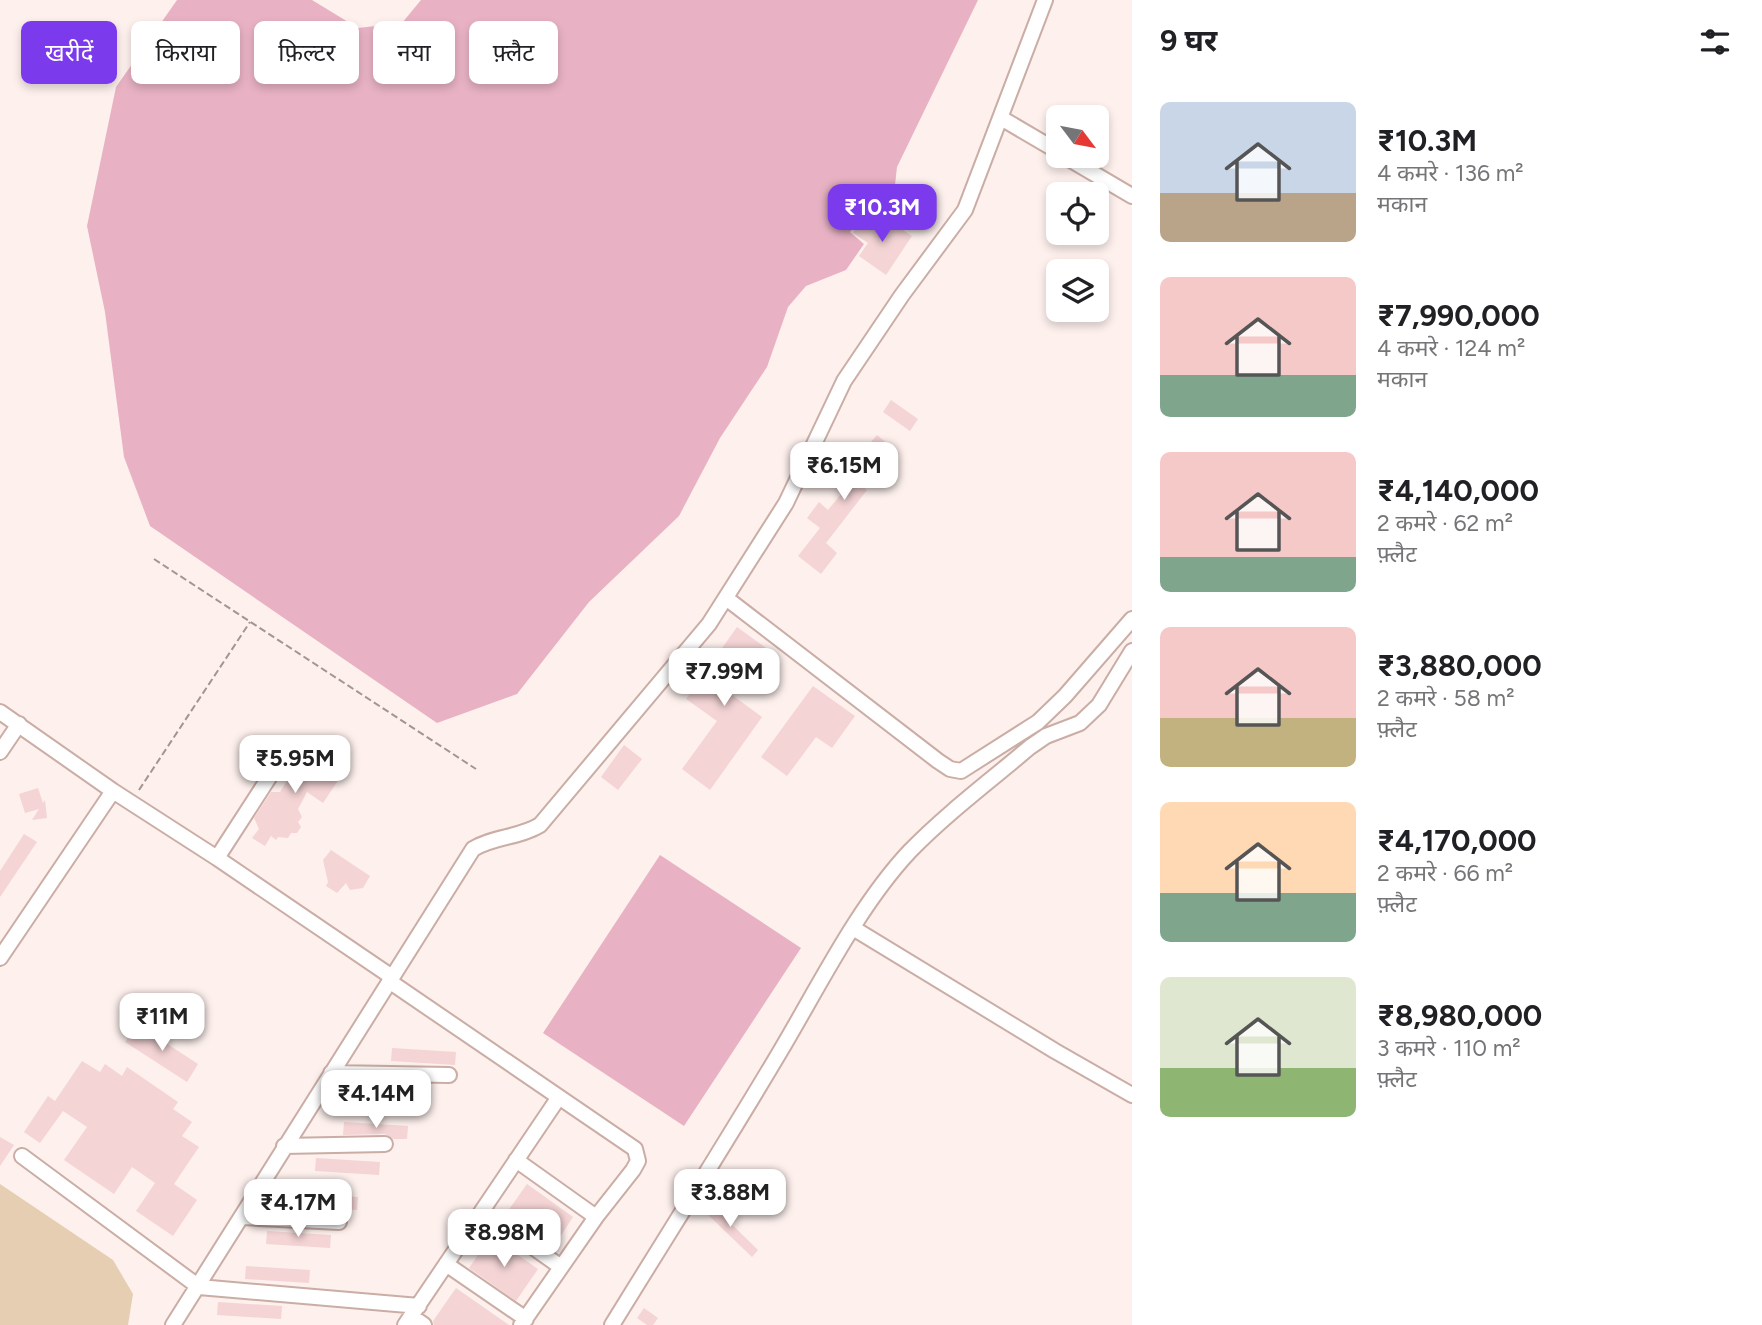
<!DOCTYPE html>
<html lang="hi">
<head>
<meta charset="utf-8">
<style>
  :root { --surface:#fff; --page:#f2f2f2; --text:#202124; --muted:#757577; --accent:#7c3aed }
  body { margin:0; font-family:Figtree,"Noto Sans Devanagari",sans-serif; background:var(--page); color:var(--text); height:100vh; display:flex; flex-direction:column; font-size:26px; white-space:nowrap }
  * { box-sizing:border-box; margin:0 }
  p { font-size:23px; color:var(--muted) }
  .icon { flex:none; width:38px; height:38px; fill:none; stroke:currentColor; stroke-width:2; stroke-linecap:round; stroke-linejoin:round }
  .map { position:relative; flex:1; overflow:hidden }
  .details { display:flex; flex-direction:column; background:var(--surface); width:630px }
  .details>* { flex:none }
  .top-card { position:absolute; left:21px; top:21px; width:665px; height:63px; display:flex; gap:14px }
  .needle { width:46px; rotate:122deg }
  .buttons { position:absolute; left:1046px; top:105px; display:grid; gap:14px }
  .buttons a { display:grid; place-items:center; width:63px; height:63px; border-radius:10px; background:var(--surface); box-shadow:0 4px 10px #0003; font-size:35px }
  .price { position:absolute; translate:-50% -60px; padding:0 16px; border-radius:14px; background:#fff; color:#222; font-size:23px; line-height:46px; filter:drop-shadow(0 2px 4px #0008) }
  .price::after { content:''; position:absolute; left:50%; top:42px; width:21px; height:16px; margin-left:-10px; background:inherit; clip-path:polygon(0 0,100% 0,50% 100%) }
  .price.current { background:var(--accent); color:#fff }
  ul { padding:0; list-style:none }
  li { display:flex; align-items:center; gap:21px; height:175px; padding:0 28px }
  li span { display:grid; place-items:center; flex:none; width:196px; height:140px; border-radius:10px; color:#555 }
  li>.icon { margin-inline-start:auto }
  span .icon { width:84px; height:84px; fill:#fffc; stroke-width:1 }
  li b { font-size:30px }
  h2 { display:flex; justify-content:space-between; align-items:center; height:84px; padding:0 28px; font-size:30px }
  .pill { padding:0 24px; border-radius:10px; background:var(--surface); box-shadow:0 4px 10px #0003; font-size:24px; line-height:63px }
  .pill.current { background:var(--accent); color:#fff }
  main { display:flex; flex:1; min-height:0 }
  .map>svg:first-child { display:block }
  .green { fill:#e5ceb2 }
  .water { fill:#e8b2c4 }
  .building { fill:#f4d4d5 }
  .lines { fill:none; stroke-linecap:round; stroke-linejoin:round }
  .minor-casing { stroke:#caada5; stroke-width:18 }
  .path { stroke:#a29693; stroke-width:2; stroke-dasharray:7 3.5; stroke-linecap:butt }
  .minor { stroke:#fff; stroke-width:14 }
</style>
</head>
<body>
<main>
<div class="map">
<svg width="1132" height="1325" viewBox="0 0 1132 1325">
  <rect width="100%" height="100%" fill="#fdf0ed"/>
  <path class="green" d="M0,1184L113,1260L133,1294L128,1325H0Z"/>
  <path class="water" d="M177,0H312L358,28L402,23L421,0H978L897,167L893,203L876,228L861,217L850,232L864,244L846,270L806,286L788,307L767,367L720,438L679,516L589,602L517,694L437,723L150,526L124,457L105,312L87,226L116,87Z
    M660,855L801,948L684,1126L543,1033Z"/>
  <path class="building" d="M885,218L912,236L886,275L859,256L868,243L853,233L861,220L876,231Z
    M891,400L918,419L910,431L883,412Z
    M877,435L899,453L891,462L886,458L863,487L867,490L826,543L837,553L821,574L798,556L820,528L807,518L819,502L828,510L842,493L833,486Z
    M737,627L766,648L732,695L762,717L710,790L682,769L717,721L686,699Z
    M813,686L855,716L832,748L816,737L787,776L761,757Z
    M299,744L343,773L323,803L307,792L298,809L302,817L298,822L301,827L297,833H291L288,838L278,837L276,840L271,836L265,846L252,838L259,829L254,818L271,792H280L288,779L282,775L298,750Z
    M624,745L642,759L618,790L601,777Z
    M38,788L43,803L45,800L47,818L32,820L39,809L25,813L19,794Z
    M24,834L37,842L0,897V871Z
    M331,850L370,876L363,888L350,890L346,883L337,893L326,886L328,882L323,860Z
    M137,1024L198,1064L187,1082L125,1042Z
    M392,1048L456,1052L455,1065L391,1061Z
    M82,1061L100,1072L105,1064L122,1076L127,1067L178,1102L173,1109L192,1122L182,1136L199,1147L174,1184L197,1200L173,1236L136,1211L155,1183L132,1167L114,1194L64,1160L87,1127L63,1111L40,1143L24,1132L48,1096L55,1101Z
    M365,1085L429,1089L428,1102L364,1098Z
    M344,1122L408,1126L407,1139H393L385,1134L343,1135Z
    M0,1137L14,1145L0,1166Z
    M316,1158L380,1162L379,1175L315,1171Z
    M527,1184L573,1217L552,1249L505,1215Z
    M295,1193L358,1197L357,1210L294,1206Z
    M709,1202L758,1250L752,1257L702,1209Z
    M267,1231L331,1235L330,1248L266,1244Z
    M491,1236L538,1269L516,1301L469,1268Z
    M246,1266L310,1270L309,1283L245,1279Z
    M456,1288L509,1325H434L433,1321Z
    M218,1302L282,1306L281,1319L217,1315Z
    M644,1308L658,1318L653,1325H647L637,1318Z"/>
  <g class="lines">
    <defs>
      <path id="minor" d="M1001,118L1059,152
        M1064,156L1132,196
        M726,598L938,761L950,769L961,771L1038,722L1065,696L1132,619
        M0,712L113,791L217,858L392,977
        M0,752L19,724
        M217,858L290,745
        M853,928L1055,1051L1132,1095
        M0,958L113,791
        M389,981L635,1149L638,1161L633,1170L596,1217L521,1325
        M331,1073L449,1075
        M284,1146L385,1144
        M22,1156L199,1287L419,1306
        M516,1160L596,1217
        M482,1211L561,1267
        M242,1217L339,1222
        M446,1264L526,1319
        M411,1316L424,1325
        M173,1325L473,849C494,836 519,838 540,825L709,624L786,503L844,381L902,295L965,210L1045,0
        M405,1325L559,1097
        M612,1325C668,1234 726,1143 781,1050C819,986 859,905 910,851C947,813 990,781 1030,747L1046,736L1080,723L1099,705L1132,651"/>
    </defs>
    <use href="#minor" class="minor-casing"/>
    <path class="path" d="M154,559L476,769
      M139,790L250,622"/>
    <use href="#minor" class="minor"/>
  </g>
</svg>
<div class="buttons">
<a><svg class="needle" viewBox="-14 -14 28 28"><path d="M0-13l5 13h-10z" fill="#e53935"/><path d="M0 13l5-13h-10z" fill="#757577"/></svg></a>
<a><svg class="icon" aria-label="locate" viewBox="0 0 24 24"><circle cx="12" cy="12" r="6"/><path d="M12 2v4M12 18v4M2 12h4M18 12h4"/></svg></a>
<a><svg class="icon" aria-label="layers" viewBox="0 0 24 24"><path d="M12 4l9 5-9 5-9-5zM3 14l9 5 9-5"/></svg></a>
</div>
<b class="price current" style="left:882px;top:244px">₹10.3M</b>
<b class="price" style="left:844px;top:502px">₹6.15M</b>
<b class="price" style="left:724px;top:708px">₹7.99M</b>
<b class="price" style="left:295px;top:795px">₹5.95M</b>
<b class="price" style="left:162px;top:1053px">₹11M</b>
<b class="price" style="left:376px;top:1130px">₹4.14M</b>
<b class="price" style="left:730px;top:1229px">₹3.88M</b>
<b class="price" style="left:298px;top:1239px">₹4.17M</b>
<b class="price" style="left:504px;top:1269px">₹8.98M</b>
<div class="top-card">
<a class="pill current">खरीदें</a>
<a class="pill">किराया</a>
<a class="pill">फ़िल्टर</a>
<a class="pill">नया</a>
<a class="pill">फ़्लैट</a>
</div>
</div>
<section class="details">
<h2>9 घर<svg class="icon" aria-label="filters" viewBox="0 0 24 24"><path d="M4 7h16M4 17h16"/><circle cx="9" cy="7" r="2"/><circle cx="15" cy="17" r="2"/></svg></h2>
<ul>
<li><span style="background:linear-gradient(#c9d6e8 65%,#b9a48a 0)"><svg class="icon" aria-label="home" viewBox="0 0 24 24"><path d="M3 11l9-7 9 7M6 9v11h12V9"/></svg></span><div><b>₹10.3M</b><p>4 कमरे · 136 m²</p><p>मकान</p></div></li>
<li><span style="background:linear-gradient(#f6c9c9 70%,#7fa58c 0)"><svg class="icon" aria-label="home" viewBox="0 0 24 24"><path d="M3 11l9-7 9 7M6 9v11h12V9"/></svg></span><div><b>₹7,990,000</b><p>4 कमरे · 124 m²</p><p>मकान</p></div></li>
<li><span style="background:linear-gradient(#f6c9c9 75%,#7fa58c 0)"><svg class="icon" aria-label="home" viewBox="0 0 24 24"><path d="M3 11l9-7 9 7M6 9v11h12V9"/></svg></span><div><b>₹4,140,000</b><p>2 कमरे · 62 m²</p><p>फ़्लैट</p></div></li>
<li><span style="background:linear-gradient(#f6c9c9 65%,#c2b280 0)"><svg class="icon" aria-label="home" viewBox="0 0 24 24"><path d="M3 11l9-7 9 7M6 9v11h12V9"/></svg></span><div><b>₹3,880,000</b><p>2 कमरे · 58 m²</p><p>फ़्लैट</p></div></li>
<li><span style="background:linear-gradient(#ffd9b3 65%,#7fa58c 0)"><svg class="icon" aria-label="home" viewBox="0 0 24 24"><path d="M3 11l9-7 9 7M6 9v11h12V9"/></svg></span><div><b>₹4,170,000</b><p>2 कमरे · 66 m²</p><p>फ़्लैट</p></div></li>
<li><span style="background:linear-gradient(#dfe7d0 65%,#8fb573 0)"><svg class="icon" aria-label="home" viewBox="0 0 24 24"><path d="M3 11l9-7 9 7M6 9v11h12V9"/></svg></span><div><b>₹8,980,000</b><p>3 कमरे · 110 m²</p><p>फ़्लैट</p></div></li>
</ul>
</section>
</main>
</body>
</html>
